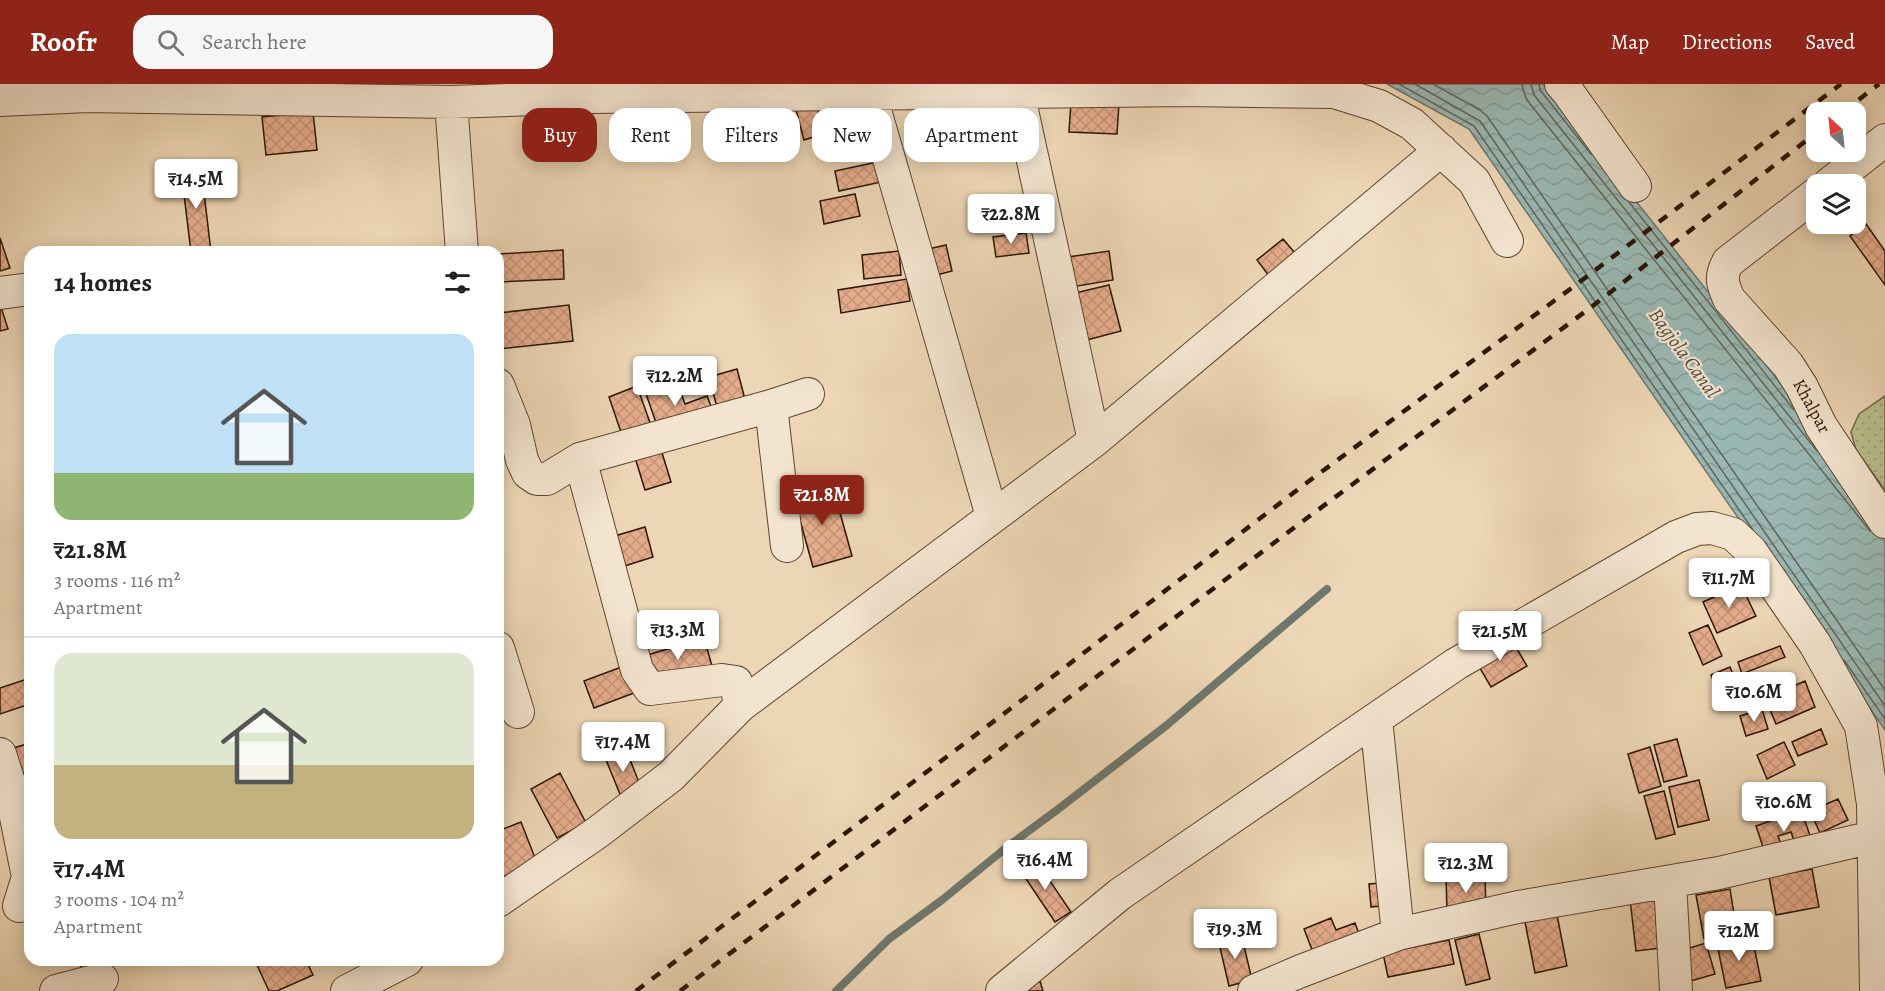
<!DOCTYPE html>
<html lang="en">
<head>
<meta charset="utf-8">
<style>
  :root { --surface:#fff; --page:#f6f6f6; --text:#222; --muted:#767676; --line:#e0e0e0; --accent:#8f2418 }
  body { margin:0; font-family:Alegreya,serif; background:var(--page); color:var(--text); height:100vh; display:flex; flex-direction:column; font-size:22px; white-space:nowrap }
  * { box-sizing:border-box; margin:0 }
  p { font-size:20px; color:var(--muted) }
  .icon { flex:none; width:33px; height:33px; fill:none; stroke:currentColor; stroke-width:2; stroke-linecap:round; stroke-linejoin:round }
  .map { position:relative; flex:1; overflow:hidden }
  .details { position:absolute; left:24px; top:162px; width:480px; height:720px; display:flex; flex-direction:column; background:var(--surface); border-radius:18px; box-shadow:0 3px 15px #0003 }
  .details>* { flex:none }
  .guide { position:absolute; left:522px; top:24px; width:570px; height:54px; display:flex; gap:12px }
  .needle { width:39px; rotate:333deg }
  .buttons { position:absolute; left:1806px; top:18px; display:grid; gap:12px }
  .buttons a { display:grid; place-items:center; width:60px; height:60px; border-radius:12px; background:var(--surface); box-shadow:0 3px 15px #0003; font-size:30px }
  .price { position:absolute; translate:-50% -51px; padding:0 14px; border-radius:6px; background:#fff; color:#222; font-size:20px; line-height:39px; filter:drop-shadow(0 2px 3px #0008) }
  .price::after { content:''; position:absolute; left:50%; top:36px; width:18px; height:14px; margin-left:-9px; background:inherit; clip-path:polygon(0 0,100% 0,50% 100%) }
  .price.active { background:var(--accent); color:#fff }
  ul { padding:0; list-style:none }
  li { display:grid; align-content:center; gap:12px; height:318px; padding:0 30px }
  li+li { border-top:2px solid var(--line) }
  li span { display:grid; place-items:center; height:186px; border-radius:18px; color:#555 }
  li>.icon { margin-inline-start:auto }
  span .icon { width:108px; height:108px; fill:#fffc; stroke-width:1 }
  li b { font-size:26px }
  h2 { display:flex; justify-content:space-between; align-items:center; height:72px; padding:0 30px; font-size:26px }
  .tag { padding:0 21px; border-radius:18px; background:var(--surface); box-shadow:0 3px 15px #0003; font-size:21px; line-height:54px }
  .tag.active { background:var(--accent); color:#fff }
  header { display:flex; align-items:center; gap:36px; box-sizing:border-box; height:84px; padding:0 30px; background:var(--accent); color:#fff }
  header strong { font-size:28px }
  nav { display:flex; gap:33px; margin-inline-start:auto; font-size:21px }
  .search { width:420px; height:54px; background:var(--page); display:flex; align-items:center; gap:15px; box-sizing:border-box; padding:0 21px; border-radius:18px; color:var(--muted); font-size:22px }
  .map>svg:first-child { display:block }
  .park { fill:url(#park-dots); stroke:#726a48; stroke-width:1.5 }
  .water { fill:url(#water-waves); stroke:#6e776d; stroke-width:1.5 }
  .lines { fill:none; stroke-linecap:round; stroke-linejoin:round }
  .shore { stroke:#62665b; stroke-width:1.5 }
  .stream { stroke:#6e776d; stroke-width:8 }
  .building { fill:url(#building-cross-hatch); stroke:#2b1503; stroke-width:1.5 }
  .minor-casing { stroke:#5c4530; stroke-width:34 }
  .minor { stroke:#f3e4cf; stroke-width:32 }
  .rail { stroke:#2b1503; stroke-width:4.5; stroke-dasharray:10 10; stroke-linecap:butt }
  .labels { text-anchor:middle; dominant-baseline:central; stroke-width:4.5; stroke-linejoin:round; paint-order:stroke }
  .street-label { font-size:18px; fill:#2b1503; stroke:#f3e4cf }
  .water-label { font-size:20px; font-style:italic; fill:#524e41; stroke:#f3e4cf }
</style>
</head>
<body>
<header>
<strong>Roofr</strong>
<div class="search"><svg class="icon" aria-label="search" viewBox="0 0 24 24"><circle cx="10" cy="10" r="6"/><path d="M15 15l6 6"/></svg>Search here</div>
<nav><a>Map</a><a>Directions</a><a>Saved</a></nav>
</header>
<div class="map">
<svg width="1885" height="907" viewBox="0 0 1885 907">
  <defs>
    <pattern id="park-dots" width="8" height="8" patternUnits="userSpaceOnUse" patternTransform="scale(1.5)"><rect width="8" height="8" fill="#b9be8d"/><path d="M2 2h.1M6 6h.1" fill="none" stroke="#9fa278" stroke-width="1.8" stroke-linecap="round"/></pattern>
    <pattern id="water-waves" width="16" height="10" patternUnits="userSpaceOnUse" patternTransform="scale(1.5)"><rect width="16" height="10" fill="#9ab8b3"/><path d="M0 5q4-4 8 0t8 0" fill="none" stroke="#859d98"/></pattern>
    <pattern id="building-cross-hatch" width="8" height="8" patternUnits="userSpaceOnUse" patternTransform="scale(1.5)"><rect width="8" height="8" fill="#e5ac8c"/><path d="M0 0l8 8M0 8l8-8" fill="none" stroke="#c59377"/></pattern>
  </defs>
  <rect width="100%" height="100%" fill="#edd6b5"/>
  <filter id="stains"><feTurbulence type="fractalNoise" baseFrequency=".00333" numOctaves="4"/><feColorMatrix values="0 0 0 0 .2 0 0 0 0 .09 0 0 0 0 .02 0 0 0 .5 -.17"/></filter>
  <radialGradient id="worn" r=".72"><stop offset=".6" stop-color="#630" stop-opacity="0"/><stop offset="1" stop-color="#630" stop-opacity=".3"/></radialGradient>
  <path class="park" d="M1885,312V406L1856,366L1851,348L1859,330Z"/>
  <path class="water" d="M1387,0H1543L1885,431V646L1469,45Z"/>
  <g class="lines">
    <path class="shore" d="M1399,0L1474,42L1753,446
      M1415,0L1480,37L1885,622
      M1433,0L1480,26L1487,32L1885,606
      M1522,0L1524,9L1527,16L1870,447
      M1531,0L1534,11L1817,367
      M1539,0L1540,6L1591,70
      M1629,118L1794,326
      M1844,576L1885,635"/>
    <path class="stream" d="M836,907L889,855L942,816L1007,763L1057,726L1167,641L1327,505"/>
  </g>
  <path class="building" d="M1071,18L1119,19L1117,50L1069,48Z
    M816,20L824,50L804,56L796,26Z
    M585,22L587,52L552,54L550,24Z
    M866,22L878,65L849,73L837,30Z
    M313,28L317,66L266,71L262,33Z
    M882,77L886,97L839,107L835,87Z
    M201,83L211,168H191L181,86Z
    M855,110L860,132L824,140L820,117Z
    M1866,140L1885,167V201L1850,152Z
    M1026,149L1029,169L996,173L993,153Z
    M0,154L10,184L0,187Z
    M1283,155L1300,175L1272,196L1257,176Z
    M946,161L952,187L929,193L924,166Z
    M563,166L564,195L498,198V170Z
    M899,167L901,191L864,195L862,171Z
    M1109,167L1113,196L1066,204L1061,174Z
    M907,195L910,217L841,229L838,206Z
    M1109,201L1121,247L1079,258L1067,211Z
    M0,220L8,245L0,247Z
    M569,221L573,257L498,265V229Z
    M737,285L747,323L719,331L709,293Z
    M676,295L685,320L707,312L714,330L660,350L645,307Z
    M637,302L654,350L625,360L609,313Z
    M659,359L671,398L645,406L633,367Z
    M832,400L852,472L813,483L793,411Z
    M645,443L653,473L618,484L608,454Z
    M1741,501L1756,532L1717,549L1703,518Z
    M1708,541L1722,572L1703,581L1689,549Z
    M1510,553L1527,582L1491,603L1474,574Z
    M704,554L712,582L652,600L644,572Z
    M1780,562L1785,573L1742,590L1738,578Z
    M632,579L642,606L594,624L584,597Z
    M1730,583L1744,617L1724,625L1711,591Z
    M30,594V620L0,630V604Z
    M1805,597L1815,623L1776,640L1765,614Z
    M1762,625L1768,645L1746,652L1740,632Z
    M1821,645L1827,660L1798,672L1792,658Z
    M1677,655L1687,692L1664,698L1654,661Z
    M1784,658L1795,681L1767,695L1757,671Z
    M30,659V687L15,691L7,666Z
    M625,663L642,706L622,715L604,671Z
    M1650,663L1661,702L1639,709L1628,670Z
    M560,689L586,739L557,754L531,705Z
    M30,695V723L24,724L17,698Z
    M1699,696L1709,736L1678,743L1669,703Z
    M1664,707L1675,750L1656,755L1644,712Z
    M1838,715L1848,736L1820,749L1810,727Z
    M1801,726L1813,760L1797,765L1791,748L1778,752L1784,769L1767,775L1756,742Z
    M521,738L537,779L503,793L498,779V747Z
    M1035,775L1071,828L1055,838L1020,786Z
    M1812,785L1819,823L1776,831L1769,793Z
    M1485,791L1486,827L1447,828L1446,792Z
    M1391,798L1393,821L1371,823L1369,800Z
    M1654,804L1661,864L1636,867L1629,807Z
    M1730,805L1737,849L1704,855L1696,811Z
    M1557,831L1567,882L1535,889L1525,838Z
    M1331,834L1336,846L1355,839L1362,858L1316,876L1304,845Z
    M1241,849L1252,896L1229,902L1218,855Z
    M1479,850L1490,895L1466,901L1455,856Z
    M1752,852L1761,897L1726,904L1717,860Z
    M1449,856L1454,880L1388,893L1383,869Z
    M1706,859L1715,890L1687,898L1677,868Z
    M79,876H110L82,886Z
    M269,876H306L313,891L277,907H269L257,881Z
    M1040,897L1043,907H1027L1026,902Z"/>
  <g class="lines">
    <defs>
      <path id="minor" d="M1561,0L1568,8L1635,102
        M1018,8L1094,357
        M870,9L992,432
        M0,16L88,12L451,18L594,13L1185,6L1334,8L1379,22L1412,40L1474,97L1507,157
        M451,18L462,168
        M1829,100L1885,56
        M1816,110L1728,178C1720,193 1722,199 1729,215L1788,281L1802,303L1821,342L1885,438
        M0,209L30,205
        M498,301L514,341L522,376L528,389L537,395H547L580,375L771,322L808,310
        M771,322L787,462
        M580,375L637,586L650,605L722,596L736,598L740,622
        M498,564L518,628
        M1376,635L1398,850
        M0,670L9,698L28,793L19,822
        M1670,798L1676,907
        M498,817L598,748L671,692L740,622L1094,357L1441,66
        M56,907L102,895
        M347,907L407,876
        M1002,907L1120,810L1456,580L1676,453L1697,445L1712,444L1733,450L1751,467L1815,560L1861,642L1873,720L1876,907
        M1254,907L1301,887L1398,850L1518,823L1719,789L1873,753"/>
    </defs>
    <use href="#minor" class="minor-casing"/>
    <use href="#minor" class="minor"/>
    <path class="rail" d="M1843,28L1879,0
      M636,907L1022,616L1309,397L1573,203L1841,0
      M680,907L1299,440L1590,224L1816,49"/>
  </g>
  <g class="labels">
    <g class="street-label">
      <text transform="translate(1812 322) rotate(61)">Khalpar</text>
    </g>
    <g class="water-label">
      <text transform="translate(1684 269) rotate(54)">Bagjola Canal</text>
    </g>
  </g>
  <rect width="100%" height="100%" filter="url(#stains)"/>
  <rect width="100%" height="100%" fill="url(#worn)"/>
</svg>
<div class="buttons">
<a><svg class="needle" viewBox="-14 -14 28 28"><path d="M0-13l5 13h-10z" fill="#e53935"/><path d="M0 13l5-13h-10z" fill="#767676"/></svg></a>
<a><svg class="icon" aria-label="layers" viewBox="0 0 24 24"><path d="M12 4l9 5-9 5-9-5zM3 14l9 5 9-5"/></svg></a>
</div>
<b class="price" style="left:196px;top:126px">₹14.5M</b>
<b class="price" style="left:1011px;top:161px">₹22.8M</b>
<b class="price" style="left:675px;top:323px">₹12.2M</b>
<b class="price active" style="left:822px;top:442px">₹21.8M</b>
<b class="price" style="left:1729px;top:525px">₹11.7M</b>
<b class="price" style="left:678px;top:577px">₹13.3M</b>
<b class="price" style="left:1500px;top:578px">₹21.5M</b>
<b class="price" style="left:1754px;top:639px">₹10.6M</b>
<b class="price" style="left:623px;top:689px">₹17.4M</b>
<b class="price" style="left:1784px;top:749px">₹10.6M</b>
<b class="price" style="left:1045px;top:807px">₹16.4M</b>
<b class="price" style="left:1466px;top:810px">₹12.3M</b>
<b class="price" style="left:1235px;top:876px">₹19.3M</b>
<b class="price" style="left:1739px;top:878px">₹12M</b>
<div class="guide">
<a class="tag active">Buy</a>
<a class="tag">Rent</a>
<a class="tag">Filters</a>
<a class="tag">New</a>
<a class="tag">Apartment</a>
</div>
<section class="details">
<h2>14 homes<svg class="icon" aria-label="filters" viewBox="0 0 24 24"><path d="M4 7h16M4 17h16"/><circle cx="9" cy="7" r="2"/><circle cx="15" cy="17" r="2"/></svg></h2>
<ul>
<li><span style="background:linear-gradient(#bfe0f5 75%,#8fb573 0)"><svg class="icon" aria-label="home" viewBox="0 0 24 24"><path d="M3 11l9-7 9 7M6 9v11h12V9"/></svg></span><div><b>₹21.8M</b><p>3 rooms · 116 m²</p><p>Apartment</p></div></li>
<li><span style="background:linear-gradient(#dfe7d0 60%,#c2b280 0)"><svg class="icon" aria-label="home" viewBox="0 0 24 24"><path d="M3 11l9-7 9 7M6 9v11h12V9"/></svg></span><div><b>₹17.4M</b><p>3 rooms · 104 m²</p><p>Apartment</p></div></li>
</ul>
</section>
</div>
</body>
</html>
